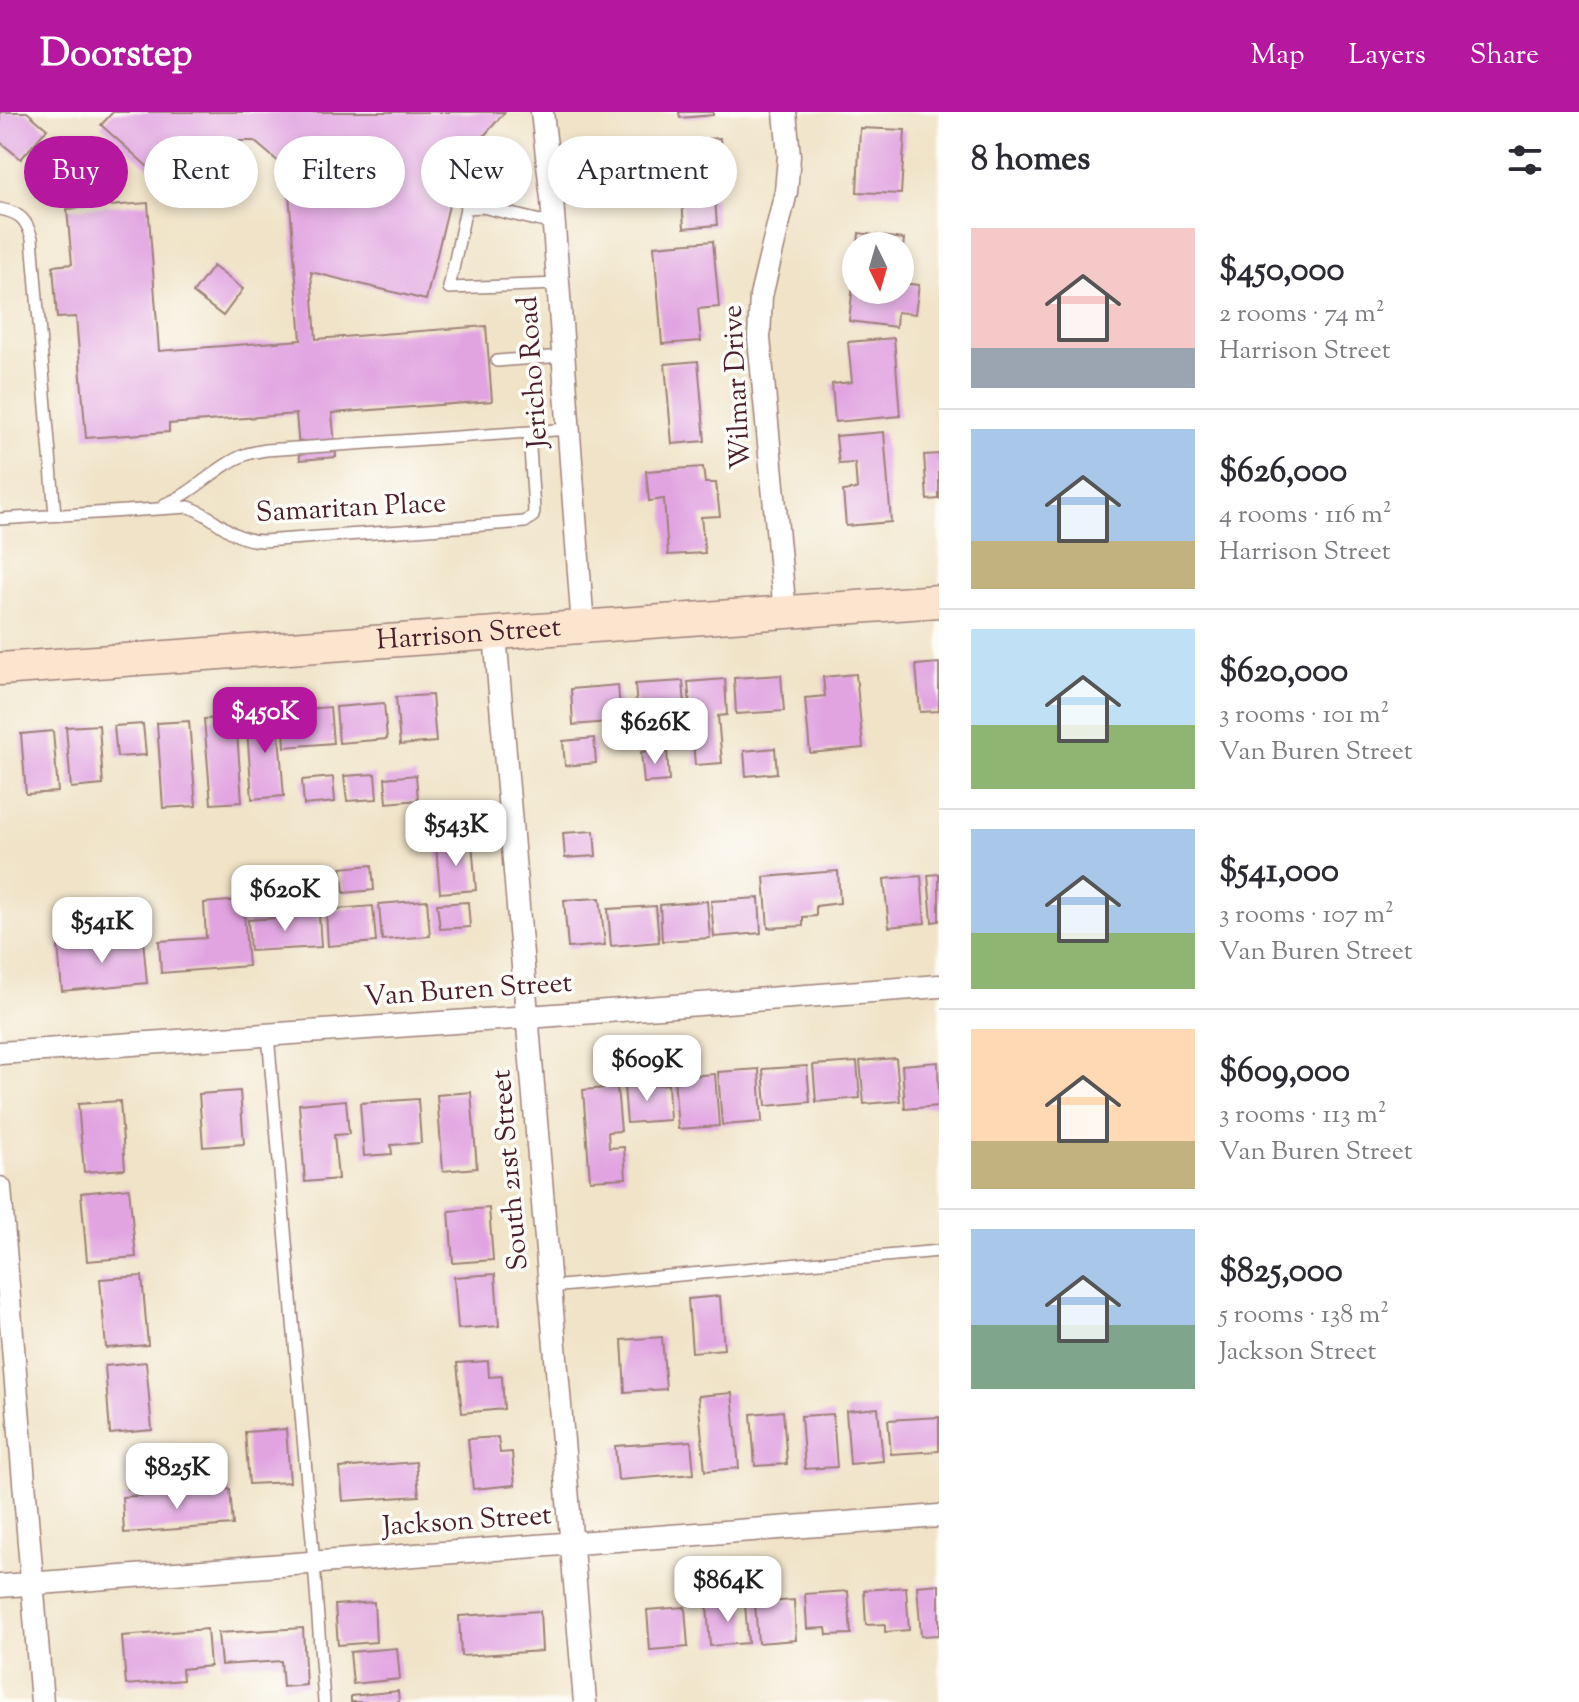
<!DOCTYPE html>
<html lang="en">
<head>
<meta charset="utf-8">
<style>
  :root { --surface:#fff; --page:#f2f2f3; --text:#2b2b33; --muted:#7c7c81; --line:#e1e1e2; --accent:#b5179e }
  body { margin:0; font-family:"Sorts Mill Goudy",serif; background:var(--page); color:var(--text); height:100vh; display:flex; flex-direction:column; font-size:30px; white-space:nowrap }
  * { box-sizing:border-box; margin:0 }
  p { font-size:26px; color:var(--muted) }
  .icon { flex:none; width:44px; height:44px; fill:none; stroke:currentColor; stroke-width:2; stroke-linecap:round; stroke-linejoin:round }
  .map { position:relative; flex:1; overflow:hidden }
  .details { display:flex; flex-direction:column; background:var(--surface); width:640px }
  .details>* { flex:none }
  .hud { position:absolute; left:24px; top:24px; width:760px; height:72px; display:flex; gap:16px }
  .needle { width:52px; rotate:175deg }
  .controls { position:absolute; left:842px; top:120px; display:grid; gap:16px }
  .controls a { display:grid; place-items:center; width:72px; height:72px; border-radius:50%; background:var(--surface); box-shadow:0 4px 12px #0003; font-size:40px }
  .price { position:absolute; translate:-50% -68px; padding:0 18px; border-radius:16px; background:#fff; color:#222; font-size:26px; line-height:52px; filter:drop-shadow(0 2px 4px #0008) }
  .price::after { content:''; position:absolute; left:50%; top:48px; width:24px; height:18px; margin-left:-12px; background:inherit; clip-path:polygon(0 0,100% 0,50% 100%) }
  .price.active { background:var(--accent); color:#fff }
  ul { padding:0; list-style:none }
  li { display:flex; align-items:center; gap:24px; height:200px; padding:0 32px }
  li+li { border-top:2px solid var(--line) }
  li span { display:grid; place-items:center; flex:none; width:224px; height:160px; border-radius:0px; color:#555 }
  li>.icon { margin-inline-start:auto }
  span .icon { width:96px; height:96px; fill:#fffc; stroke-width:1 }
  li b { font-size:34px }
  h2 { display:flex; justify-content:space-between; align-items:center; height:96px; padding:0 32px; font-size:34px }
  .chip { padding:0 28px; border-radius:36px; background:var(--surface); box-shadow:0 4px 12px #0003; font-size:28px; line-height:72px }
  .chip.active { background:var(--accent); color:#fff }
  header { display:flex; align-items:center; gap:48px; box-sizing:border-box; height:112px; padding:0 40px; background:var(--accent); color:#fff }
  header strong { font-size:38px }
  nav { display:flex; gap:44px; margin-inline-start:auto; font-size:28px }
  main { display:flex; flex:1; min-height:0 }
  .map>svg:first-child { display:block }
  .building { fill:#e1a4e1 }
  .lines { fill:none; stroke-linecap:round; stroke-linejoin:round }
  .lane-casing { stroke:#9d8179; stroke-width:14 }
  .street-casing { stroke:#9d8179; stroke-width:25 }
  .secondary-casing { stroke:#9d8179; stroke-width:35 }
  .lane { stroke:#fff; stroke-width:11 }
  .street { stroke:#fff; stroke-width:22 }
  .secondary { stroke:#fbe5cf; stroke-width:32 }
  .labels { text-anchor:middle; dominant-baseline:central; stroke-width:7; stroke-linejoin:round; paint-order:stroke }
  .street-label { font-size:28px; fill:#4a1f2b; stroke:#fdfcf7 }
</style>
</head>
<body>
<header>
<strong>Doorstep</strong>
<nav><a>Map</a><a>Layers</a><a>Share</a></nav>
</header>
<main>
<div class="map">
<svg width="939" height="1590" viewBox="0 0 939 1590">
  <rect width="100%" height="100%" fill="#fdfcf7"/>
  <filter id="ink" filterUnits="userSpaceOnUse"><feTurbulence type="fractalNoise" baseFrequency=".0125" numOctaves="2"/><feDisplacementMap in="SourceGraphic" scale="16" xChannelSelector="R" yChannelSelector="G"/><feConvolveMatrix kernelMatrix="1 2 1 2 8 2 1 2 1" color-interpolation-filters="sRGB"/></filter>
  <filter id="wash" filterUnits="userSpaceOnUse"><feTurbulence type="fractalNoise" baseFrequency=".006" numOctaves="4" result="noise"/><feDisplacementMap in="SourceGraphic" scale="32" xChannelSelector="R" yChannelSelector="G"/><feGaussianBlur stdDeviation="1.8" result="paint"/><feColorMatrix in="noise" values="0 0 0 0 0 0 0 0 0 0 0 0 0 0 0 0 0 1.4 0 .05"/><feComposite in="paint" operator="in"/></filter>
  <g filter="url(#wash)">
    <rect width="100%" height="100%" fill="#f0e3c7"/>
    <g id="blocks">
      <path class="building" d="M0,0H27L47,17L21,47L0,30Z
        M113,0H505L461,50L474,62L450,89L426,188L311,160L316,227L486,214L492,289L332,301L336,345L300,348L296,302L169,312V320L86,326L76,205L57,206L53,154L72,152L67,97L148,91L159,239L301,228L287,57L254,29H237L185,88L101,13Z
        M679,0H713V3L680,6Z
        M860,16L905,18L901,82L857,80Z
        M720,26L723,60L713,61L717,113L684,116L678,29Z
        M859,121L904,127L902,144H900V134H858Z
        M713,129L719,195L698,197L701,229L662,232L654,134Z
        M213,154L243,177L223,204L193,181Z
        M854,164H856V178H900V171L919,173L915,202L897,200L896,215L849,209Z
        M894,226L900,304L835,310L832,272L852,270L848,230Z
        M698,249L705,329L672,332L665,252Z
        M884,320L891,410L846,414L843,379L857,377L855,351L839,352L836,324Z
        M939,342V387L927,388L924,343Z
        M703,355L705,371H716L720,404L701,405L705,441L668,443L664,387L649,389L646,359Z
        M939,551V599L920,600L916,553Z
        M856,562L863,636L810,641L805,586L825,584L823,565Z
        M781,563L784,599L736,602L734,566Z
        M725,567L727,603L718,604L722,651L695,653L688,570Z
        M683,569L686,605L638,608L635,572Z
        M618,573L621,609L573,613L571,577Z
        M432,583L436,630L400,633L396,585Z
        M384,591L387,627L339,631L336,595Z
        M330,595L333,631L285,635L283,599Z
        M277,599L284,684L252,687L246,602Z
        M236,605L242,690L211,692L204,607Z
        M189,609L196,694L163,696L157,611Z
        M143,612L146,643L117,645L114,614Z
        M99,613L103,673L71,676L66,615Z
        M53,619L58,680L26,682L21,622Z
        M594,626L596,651L565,654L563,629Z
        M775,636L777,661L746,664L744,639Z
        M667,638L669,669L644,671L641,640Z
        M375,662L377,687L347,689L344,664Z
        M416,663L418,688L387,691L385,666Z
        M333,665L335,690L304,693L302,668Z
        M594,719L596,744L565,746L563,721Z
        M472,730L476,778L440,781L436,733Z
        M372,753L374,778L344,781L341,756Z
        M838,759L840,791L816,794V804L803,805V814L768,816L764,765Z
        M939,762V809L932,810L928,763Z
        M921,764L925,811L889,815L884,767Z
        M600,786L605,833L568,836L564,788Z
        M759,786L761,821L714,825L711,789Z
        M243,788L248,854L161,861L159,829L206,826L204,791Z
        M427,788L430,824L382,828L379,792Z
        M707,789L710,826L662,829L660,793Z
        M468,790L470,815L440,817L437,792Z
        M373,794L376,830L328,834L326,798Z
        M656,794L659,830L611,834L608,797Z
        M319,803L321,835L250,839L248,808Z
        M143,827L147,871L62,879L58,834Z
        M896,946L900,989L864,992L860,949Z
        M857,950L860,986L816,990L813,953Z
        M938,950L939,994L905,997L902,953Z
        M807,954L810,990L766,994L763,957Z
        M759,957L762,1010L722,1013L718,960Z
        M715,962L719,1014L678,1017L674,965Z
        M668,972L670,1008L627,1011L624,975Z
        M617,975L621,1019L608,1020L609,1036L624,1035L626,1066L590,1068L583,978Z
        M240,979L244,1032L203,1035L199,982Z
        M471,980L477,1056L443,1059L437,983Z
        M418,987L421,1031L391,1033L392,1042L364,1044L360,991Z
        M346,988L349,1022L334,1023L338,1067L305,1070L299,992Z
        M120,989L125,1057L84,1060L78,992Z
        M129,1076L136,1145L87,1149L81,1081Z
        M489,1096L493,1148L453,1151L449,1099Z
        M495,1162L499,1214L458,1217L454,1165Z
        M142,1164L148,1233L106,1236L100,1167Z
        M720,1184L724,1237L692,1240L688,1187Z
        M662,1225L666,1277L625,1280L622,1228Z
        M488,1249L489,1265L502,1264L504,1297L462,1301L457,1251Z
        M146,1250L152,1318L110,1322L105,1254Z
        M732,1281L739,1356L705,1359L698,1284Z
        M878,1296L883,1349L850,1352L846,1299Z
        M783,1299L787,1352L755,1354L751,1302Z
        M833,1302L837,1355L805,1357L801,1304Z
        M939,1305V1339L891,1342L888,1308Z
        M286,1317L290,1370L249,1372L245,1320Z
        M498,1325L500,1341L512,1340L515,1373L473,1377L468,1327Z
        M691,1329L694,1362L618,1368L615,1334Z
        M185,1342L188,1372L127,1377L125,1346Z
        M416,1350L419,1384L343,1389L340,1356Z
        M230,1377L233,1413L124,1421L122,1385Z
        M939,1472V1523L921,1524L917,1474Z
        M906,1475L909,1518L885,1520V1512L866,1513L864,1478Z
        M848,1479L851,1522L827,1523L826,1516L807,1517L805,1482Z
        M794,1488L796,1528L758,1531L755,1491Z
        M374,1490L376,1530L338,1533L335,1493Z
        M745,1491L748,1531L710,1534L707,1494Z
        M685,1495L688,1535L650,1538L647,1498Z
        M540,1499L542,1539L461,1544L459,1504Z
        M303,1516L306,1573L283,1575L281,1549L221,1553L218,1521Z
        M207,1517L210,1554L182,1557L183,1568L126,1573L122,1524Z
        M397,1536L400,1567L353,1572L350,1540Z
        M398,1579L399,1590H351V1584Z"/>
    </g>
  </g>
  <g filter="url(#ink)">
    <use href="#blocks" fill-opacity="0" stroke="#9d8179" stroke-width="2"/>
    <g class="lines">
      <defs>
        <path id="lane" d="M0,97C20,101 26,107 32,126L55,403
          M553,112L482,95L466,96L449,176L558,172
          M497,249L563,244
          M165,392C195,381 217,353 247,342C253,340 260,339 266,338L529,320
          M0,407L189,395C220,406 228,428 263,429L525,410L533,404L534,398L529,320L568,317
          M268,923L314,1451L324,1590
          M550,1175L939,1139"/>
        <path id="street" d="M542,0L552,87L583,516
          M785,501L759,226L761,184L786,80L789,44L785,0
          M495,522L585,1590
          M0,941L528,905L939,874
          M0,1076L42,1590
          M0,1474L939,1404"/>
        <g id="secondary">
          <path id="s1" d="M0,557L939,489"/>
        </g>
      </defs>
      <use href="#lane" class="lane-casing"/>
      <use href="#street" class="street-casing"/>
      <use href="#secondary" class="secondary-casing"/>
      <use href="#lane" class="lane"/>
      <use href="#street" class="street"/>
      <use href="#secondary" class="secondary"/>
    </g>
  </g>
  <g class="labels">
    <g class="street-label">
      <text transform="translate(534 260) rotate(-94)">Jericho Road</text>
      <text transform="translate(738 275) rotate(-93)">Wilmar Drive</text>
      <text transform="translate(351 397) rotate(-3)">Samaritan Place</text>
      <text stroke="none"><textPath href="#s1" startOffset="470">Harrison Street</textPath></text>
      <text transform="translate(468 879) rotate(-4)">Van Buren Street</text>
      <text transform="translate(511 1058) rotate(-95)">South 21st Street</text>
      <text transform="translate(467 1410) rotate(-4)">Jackson Street</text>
    </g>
  </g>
</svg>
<div class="controls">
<a><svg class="needle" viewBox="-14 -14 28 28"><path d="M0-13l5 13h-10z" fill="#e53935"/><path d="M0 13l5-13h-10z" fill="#7c7c81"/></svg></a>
</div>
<b class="price active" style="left:265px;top:643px">$450K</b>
<b class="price" style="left:655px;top:654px">$626K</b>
<b class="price" style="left:456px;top:756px">$543K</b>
<b class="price" style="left:285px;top:821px">$620K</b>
<b class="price" style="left:102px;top:853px">$541K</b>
<b class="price" style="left:647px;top:991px">$609K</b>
<b class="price" style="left:177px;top:1399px">$825K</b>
<b class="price" style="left:728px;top:1512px">$864K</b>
<div class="hud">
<a class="chip active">Buy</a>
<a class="chip">Rent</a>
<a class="chip">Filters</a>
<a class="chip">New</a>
<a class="chip">Apartment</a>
</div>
</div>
<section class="details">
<h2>8 homes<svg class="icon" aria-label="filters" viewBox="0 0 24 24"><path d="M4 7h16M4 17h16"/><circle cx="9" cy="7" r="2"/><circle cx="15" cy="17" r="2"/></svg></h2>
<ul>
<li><span style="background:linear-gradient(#f6c9c9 75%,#9aa5b1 0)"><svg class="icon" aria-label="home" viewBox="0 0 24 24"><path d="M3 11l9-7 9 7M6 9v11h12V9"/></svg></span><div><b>$450,000</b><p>2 rooms · 74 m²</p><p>Harrison Street</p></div></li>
<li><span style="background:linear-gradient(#a9c7e8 70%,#c2b280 0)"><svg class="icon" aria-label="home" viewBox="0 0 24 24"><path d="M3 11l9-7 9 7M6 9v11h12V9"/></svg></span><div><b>$626,000</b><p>4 rooms · 116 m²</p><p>Harrison Street</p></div></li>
<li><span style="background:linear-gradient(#bfe0f5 60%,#8fb573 0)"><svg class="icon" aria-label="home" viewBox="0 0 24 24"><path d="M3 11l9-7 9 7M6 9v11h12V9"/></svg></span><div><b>$620,000</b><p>3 rooms · 101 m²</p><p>Van Buren Street</p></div></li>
<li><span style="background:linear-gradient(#a9c7e8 65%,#8fb573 0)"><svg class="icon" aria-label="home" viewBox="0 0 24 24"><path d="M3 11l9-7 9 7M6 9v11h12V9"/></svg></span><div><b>$541,000</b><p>3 rooms · 107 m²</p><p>Van Buren Street</p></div></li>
<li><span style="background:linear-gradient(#ffd9b3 70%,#c2b280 0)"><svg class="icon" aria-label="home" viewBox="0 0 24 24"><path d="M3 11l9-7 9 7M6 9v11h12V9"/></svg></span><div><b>$609,000</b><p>3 rooms · 113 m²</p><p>Van Buren Street</p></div></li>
<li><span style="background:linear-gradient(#a9c7e8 60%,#7fa58c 0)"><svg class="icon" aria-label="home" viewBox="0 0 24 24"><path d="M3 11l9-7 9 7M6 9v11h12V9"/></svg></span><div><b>$825,000</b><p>5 rooms · 138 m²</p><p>Jackson Street</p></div></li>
</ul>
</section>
</main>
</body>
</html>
